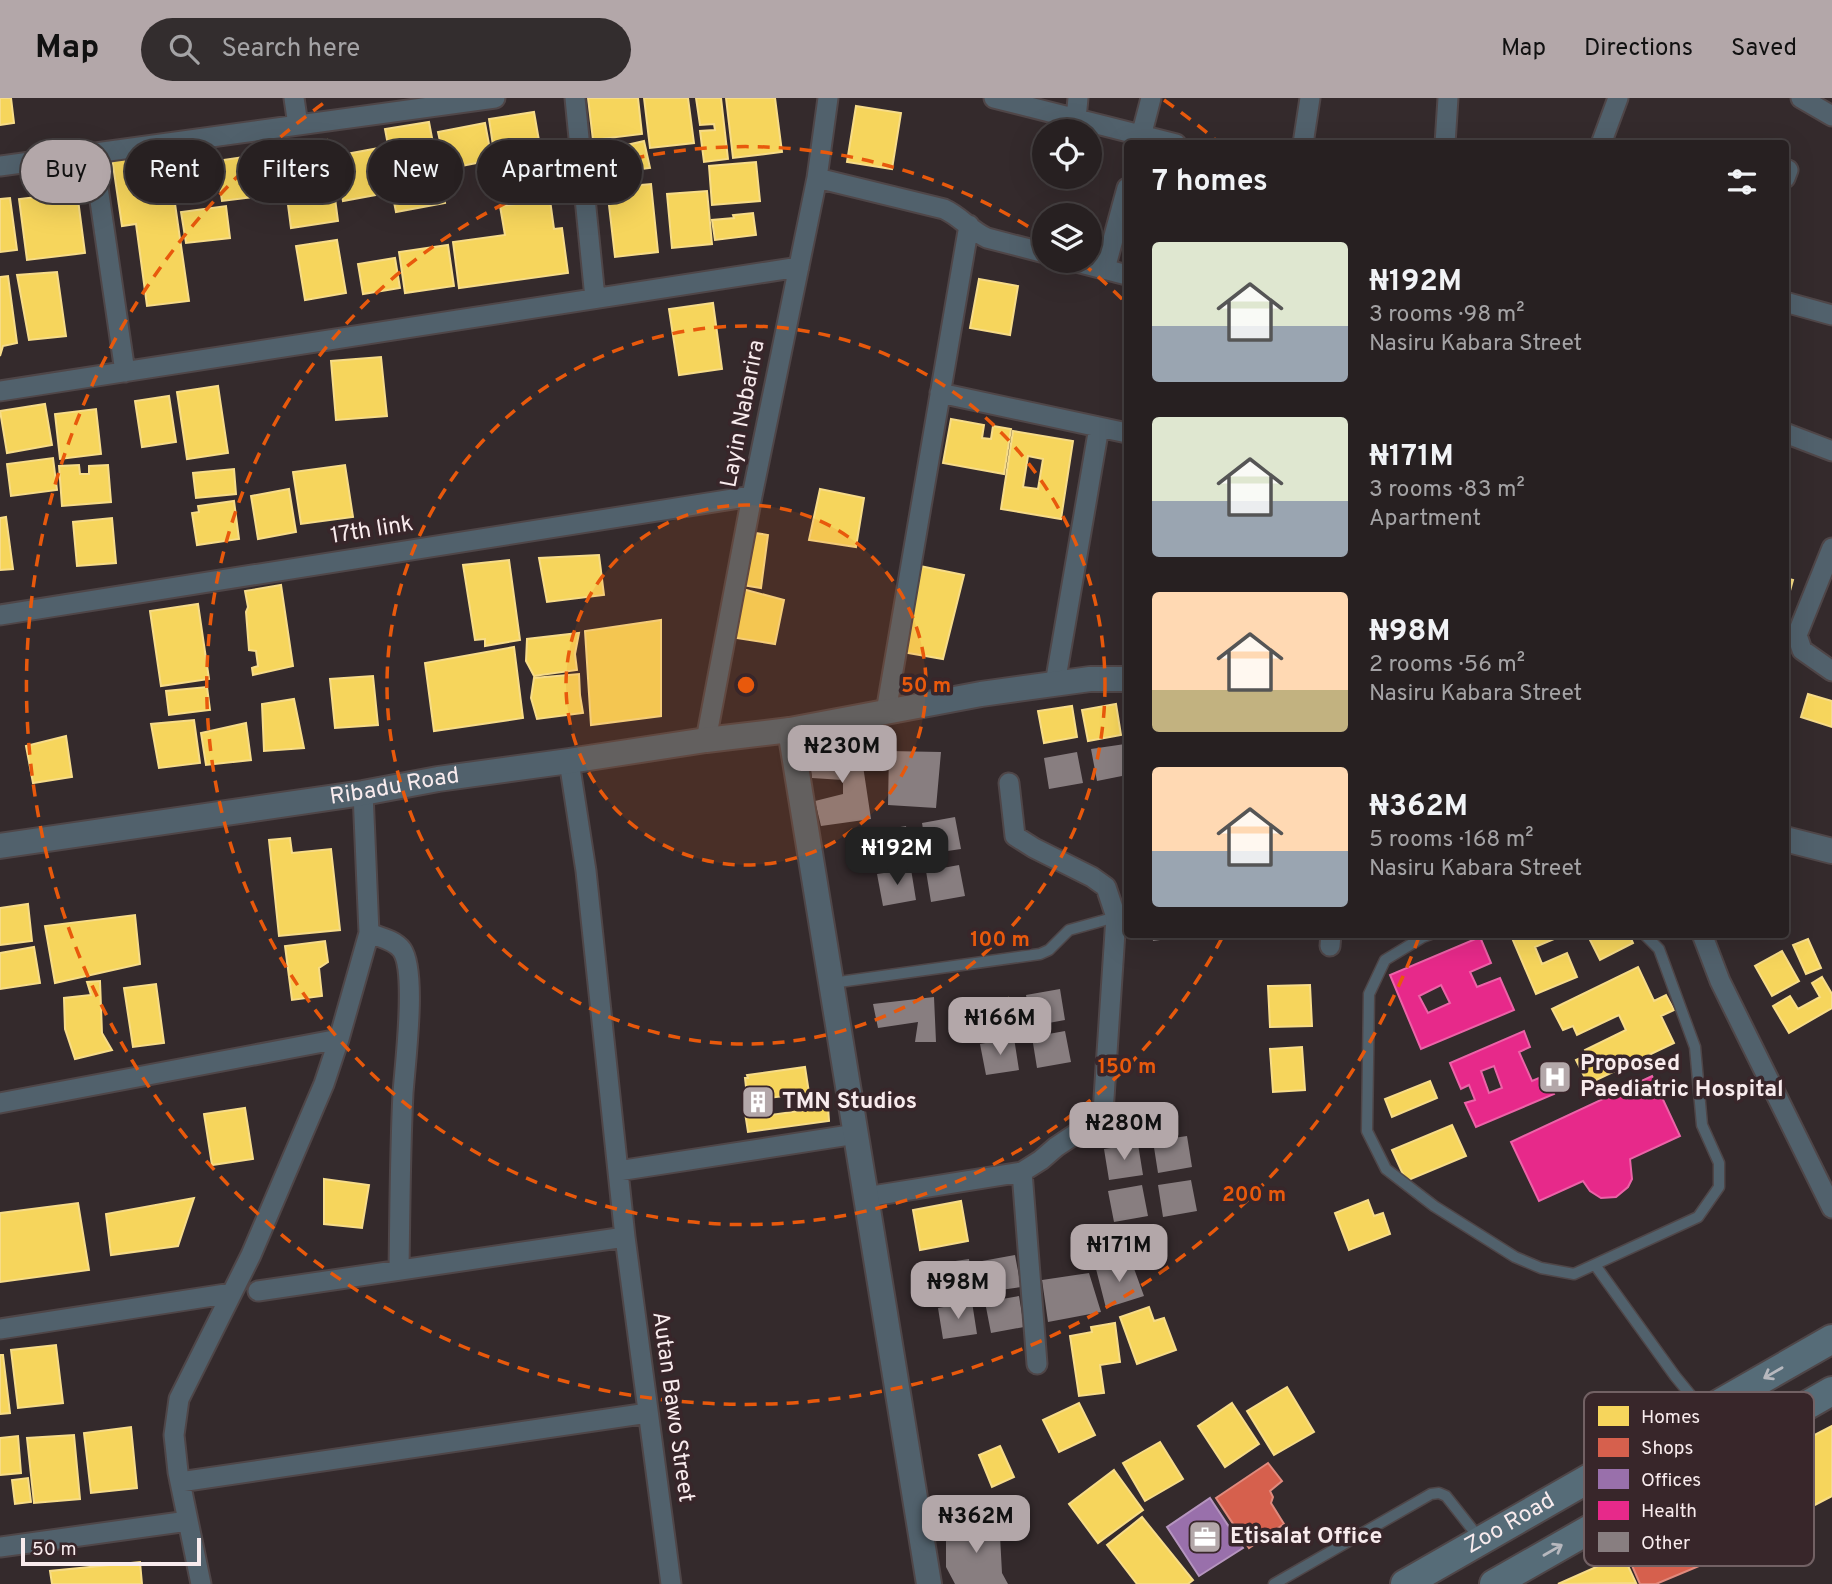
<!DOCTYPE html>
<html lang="en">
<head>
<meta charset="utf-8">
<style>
  :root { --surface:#272021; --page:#332d2e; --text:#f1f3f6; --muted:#a4a3a5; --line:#433e3f; --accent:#b3a7a9 }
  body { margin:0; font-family:Overpass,sans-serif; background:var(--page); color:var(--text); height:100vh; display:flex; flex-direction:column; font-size:26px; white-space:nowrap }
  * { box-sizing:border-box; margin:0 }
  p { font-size:23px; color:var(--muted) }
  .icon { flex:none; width:38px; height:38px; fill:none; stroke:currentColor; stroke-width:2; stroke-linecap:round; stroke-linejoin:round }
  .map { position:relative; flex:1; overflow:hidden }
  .panel { position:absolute; left:1124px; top:42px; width:665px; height:798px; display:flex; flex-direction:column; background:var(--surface); border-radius:7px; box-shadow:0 7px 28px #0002,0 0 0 2px var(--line) }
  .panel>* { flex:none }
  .top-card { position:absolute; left:21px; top:42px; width:665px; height:63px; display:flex; gap:14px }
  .buttons { position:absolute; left:1032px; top:21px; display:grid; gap:14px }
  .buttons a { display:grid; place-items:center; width:70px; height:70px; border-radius:50%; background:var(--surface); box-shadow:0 7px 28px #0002,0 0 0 2px var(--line); font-size:35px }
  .scale { position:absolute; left:21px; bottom:18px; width:180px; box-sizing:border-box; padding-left:7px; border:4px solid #f8ebed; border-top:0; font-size:19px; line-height:24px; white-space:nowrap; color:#f8ebed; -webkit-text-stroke:5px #38262a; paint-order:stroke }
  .price { position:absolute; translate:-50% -60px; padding:0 16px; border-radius:14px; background:var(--accent); color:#111; font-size:23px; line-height:46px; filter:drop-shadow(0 2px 4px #0008) }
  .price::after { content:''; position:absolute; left:50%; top:42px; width:21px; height:16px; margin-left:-10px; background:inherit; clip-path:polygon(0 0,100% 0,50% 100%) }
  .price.active { background:#222; color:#fff }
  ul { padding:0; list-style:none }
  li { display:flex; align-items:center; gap:21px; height:175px; padding:0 28px }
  li span { display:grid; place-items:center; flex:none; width:196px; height:140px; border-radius:7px; color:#555 }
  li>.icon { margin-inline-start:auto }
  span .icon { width:84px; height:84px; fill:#fffc; stroke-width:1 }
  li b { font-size:30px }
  h2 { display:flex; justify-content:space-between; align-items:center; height:84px; padding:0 28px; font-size:30px }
  .tag { padding:0 24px; border-radius:32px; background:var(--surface); box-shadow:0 7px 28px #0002,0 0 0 2px var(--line); font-size:24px; line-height:63px }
  .tag.active { background:var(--accent); color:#111 }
  header { display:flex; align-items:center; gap:42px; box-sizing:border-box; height:98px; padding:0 35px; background:var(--accent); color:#111 }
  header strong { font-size:33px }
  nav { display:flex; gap:38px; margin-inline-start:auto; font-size:24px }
  .search { width:490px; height:63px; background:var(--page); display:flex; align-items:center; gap:18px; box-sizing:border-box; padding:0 24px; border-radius:38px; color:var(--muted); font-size:26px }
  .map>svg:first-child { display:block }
  .homes { fill:#f6d55c; stroke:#f7dc88; stroke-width:2; fill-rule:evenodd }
  .shops { fill:#d6604d; stroke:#e08a7d; stroke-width:2 }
  .offices { fill:#9970ab; stroke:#b695bf; stroke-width:2 }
  .health { fill:#e7298a; stroke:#ec63a8; stroke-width:2; fill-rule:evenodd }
  .building { fill:#887e80 }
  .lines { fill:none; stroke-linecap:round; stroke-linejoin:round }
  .service-casing { stroke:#4f4648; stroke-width:13 }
  .minor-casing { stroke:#4f4648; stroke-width:23 }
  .tertiary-casing { stroke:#4f4648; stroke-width:28 }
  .secondary-casing { stroke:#4f4648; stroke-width:32 }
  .service { stroke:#51616c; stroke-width:10 }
  .minor { stroke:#51616c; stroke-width:19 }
  .tertiary { stroke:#51616c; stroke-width:24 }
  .secondary { stroke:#566c78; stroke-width:28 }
  .oneway { stroke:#b7b8be }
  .ring { fill:none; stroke:#e8590c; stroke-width:3.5; stroke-dasharray:12 9 }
  .labels { text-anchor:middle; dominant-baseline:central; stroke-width:7; stroke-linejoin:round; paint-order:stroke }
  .street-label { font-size:23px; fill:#f8ebed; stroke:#38262a }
  .poi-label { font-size:23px; font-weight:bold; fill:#f8ebed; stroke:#38262a; text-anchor:start }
  .key { fill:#38262a; stroke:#726164; stroke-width:2 }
  .key-label { font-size:19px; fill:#f8ebed }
  .centre { fill:#e8590c; stroke:#38262a; stroke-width:3.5 }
  .ring-label { font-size:21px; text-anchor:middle; font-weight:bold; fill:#e8590c; stroke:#38262a; stroke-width:7; stroke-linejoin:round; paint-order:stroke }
</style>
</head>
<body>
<header>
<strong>Map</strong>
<div class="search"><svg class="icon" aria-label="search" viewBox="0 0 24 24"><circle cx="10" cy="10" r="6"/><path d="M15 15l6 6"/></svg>Search here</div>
<nav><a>Map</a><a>Directions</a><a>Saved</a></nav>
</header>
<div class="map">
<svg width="1832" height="1486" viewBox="0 0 1832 1486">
  <rect width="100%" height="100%" fill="#342a2c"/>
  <path class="homes" d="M0,0H11L14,25L0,27Z
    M588,0H638L642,36L593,42Z
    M644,0H688L694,45L650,50Z
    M696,0H721L728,61L704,64L700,33L715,32L714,26L700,27Z
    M726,0H775L782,54L733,60Z
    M856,8L901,15L892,71L847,64Z
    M534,14L542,60L496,67L489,21Z
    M429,24L435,56L391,63L385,31Z
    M485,25L492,62L446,71L438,34Z
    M327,42L334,89L286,97L279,50Z
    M644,43L650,70L610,75L606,60L612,59L611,53L619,52L618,49Z
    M379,50L387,95L343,103L335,58Z
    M137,56L139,71L155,69L153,58L168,57L189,203L147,208L136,126L122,128L112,60Z
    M258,57L263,98L222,103L216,63Z
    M544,62L548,91L499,98L495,69Z
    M437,64L445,105L396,114L388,73Z
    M756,64L760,103L712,107L709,68Z
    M651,86L658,154L615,159L607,90Z
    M334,93L338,123L291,130L287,99Z
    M707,93L712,146L672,150L667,96Z
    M77,94L85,155L27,162L19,101Z
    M10,100L17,152L0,154V101Z
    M550,102L554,131L562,130L568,175L459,190L453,144L505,137L500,108Z
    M226,108L230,140L186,145L181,114Z
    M753,115L756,137L715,142L712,122L734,120L733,117Z
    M337,142L346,195L305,202L296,148Z
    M448,147L454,188L405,195L399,154Z
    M395,160L400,190L363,196L358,166Z
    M57,174L66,238L29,242L17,177Z
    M8,178L17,245L3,248L0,258V179Z
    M979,181L1018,188L1010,237L970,230Z
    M713,205L722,271L679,277L669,211Z
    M381,259L387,318L336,322L331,263Z
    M218,288L228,355L187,361L177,294Z
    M169,298L176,344L142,349L135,303Z
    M45,306L52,347L7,355L0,313Z
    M96,311L101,356L60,361L55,316Z
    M951,321L984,327L982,340L991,341L993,328L1011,331L1004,376L943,365Z
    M1013,333L1073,343L1061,421L1001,411ZM1028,358L1043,361L1038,391L1023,389Z
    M53,360L57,392L11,398L7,366Z
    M79,367L80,376H89V368L108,367L111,404L62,408L59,368Z
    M345,367L353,419L301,426L293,374Z
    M234,371L236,396L196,400L193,375Z
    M289,391L296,434L258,441L251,398Z
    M820,391L864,400L856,449L809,442Z
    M234,403L239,441L197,447L192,415L199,414L198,408Z
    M6,419L13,471L0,472V420Z
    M112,420L116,465L77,468L73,424Z
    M749,434L768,437L761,490L742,487Z
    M599,457L604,497L547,504L539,460Z
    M509,462L520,542L485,548V541L475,542L463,467Z
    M920,468L964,477L943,561L902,554Z
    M1785,480L1793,482L1785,511Z
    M281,487L293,568L253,577L252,570L258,568L256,553L249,552L246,514L248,509L245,493Z
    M739,490L784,502L775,546L730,539Z
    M198,506L209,581L161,588L150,513Z
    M661,522V618L591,627L585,533Z
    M579,535L575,556L577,572L534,578L526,563L527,541Z
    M514,549L523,620L434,633L425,565Z
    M579,576L580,597L583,615L537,621L531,600L534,580Z
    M373,578L378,627L335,630L330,581Z
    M207,589L210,612L169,617L166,593Z
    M1808,596L1832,603V629L1801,619Z
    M294,601L304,650L264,653L262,606Z
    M1116,606L1121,637L1088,643L1082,612Z
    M1072,608L1077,639L1044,645L1038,613Z
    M194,622L200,665L159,670L151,626Z
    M246,625L251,662L206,667L201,635Z
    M66,638L72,679L33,685L26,648Z
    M290,740L292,755L331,751L340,832L279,838L269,742Z
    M28,806L32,843L0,847V810Z
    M135,817L140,866L55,885L45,828Z
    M1520,836H1558L1559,839L1535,849L1542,866L1567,855L1577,879L1536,896L1512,840Z
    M1587,836H1629L1633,845L1600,862Z
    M1808,841L1821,870L1806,876L1793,847Z
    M325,843L328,864L319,870L322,898L292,902L285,848Z
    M34,849L40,885L0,891V855Z
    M1782,853L1799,883L1772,898L1755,868Z
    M1638,869L1654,903L1666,897L1674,912L1661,918L1674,945L1588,986L1576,962L1587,957L1585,952L1626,932L1619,917L1577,937L1573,928L1563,932L1552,911Z
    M1822,879L1832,896V910L1789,935L1773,908L1790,898L1798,911L1820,899L1812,885Z
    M100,883L102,935L112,952L75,961L65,931L64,900L91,897L87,884Z
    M156,886L164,945L133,949L124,890Z
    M1310,887L1312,928L1270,929L1268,888Z
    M1008,900L1013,925L985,931L980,905Z
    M1302,949L1305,992L1273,994L1270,951Z
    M805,969L809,995L768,1000L771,1017L828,1009L829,1023L748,1034L744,1008L748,1007L745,980H748L747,977Z
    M1430,983L1437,1000L1392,1019L1385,1001Z
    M245,1010L253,1061L212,1067L204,1016Z
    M1452,1027L1466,1058L1406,1083L1392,1052Z
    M324,1081L369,1087L362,1130L324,1126Z
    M194,1100L178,1148L111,1157L106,1116Z
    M1368,1102L1374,1118L1383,1115L1390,1136L1349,1152L1335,1115Z
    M961,1103L968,1143L920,1152L913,1112Z
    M78,1105L89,1172L0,1184V1115Z
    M1149,1209L1154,1223L1164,1220L1176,1252L1137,1266L1120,1219Z
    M1115,1225L1120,1264L1100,1267L1104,1295L1079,1298L1070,1238L1092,1234L1091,1229Z
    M56,1247L63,1305L18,1310L11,1252Z
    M0,1257H3L10,1315L0,1316Z
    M1287,1289L1314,1334L1274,1357L1247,1313Z
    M1079,1305L1095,1337L1059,1354L1043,1322Z
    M1232,1305L1259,1346L1225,1369L1198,1328Z
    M1832,1328V1398L1751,1440L1722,1385Z
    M131,1329L137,1390L91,1395L84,1335Z
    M74,1337L80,1401L34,1405L27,1340Z
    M18,1338L21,1375L0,1377V1340Z
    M1160,1344L1183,1381L1145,1403L1123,1365Z
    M1000,1348L1014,1379L992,1389L979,1357Z
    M1114,1372L1143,1412L1098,1445L1069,1406Z
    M28,1380L31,1404L15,1406L12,1382Z
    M1142,1419L1193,1482L1188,1486H1137L1107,1447Z
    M1623,1457L1636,1485L1558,1486Z
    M140,1464L142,1486H52L50,1473Z"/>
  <path class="shops" d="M1268,1365L1282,1383L1270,1393L1273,1399L1271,1405L1284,1426L1249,1450L1216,1400Z
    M1729,1405L1747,1448L1656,1486H1640L1624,1449Z"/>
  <path class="offices" d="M1210,1400L1243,1450L1199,1478L1167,1429Z"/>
  <path class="health" d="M1480,839L1491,865L1470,874L1477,889L1500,880L1514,912L1421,951L1390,877ZM1441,887L1450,905L1428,915L1419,898Z
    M1524,933L1530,949L1519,954L1532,983L1546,977L1554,996L1476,1029L1465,1005L1475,1002L1469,987L1461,991L1450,965ZM1494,968L1502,990L1489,995L1481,973Z
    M1652,978L1680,1038L1630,1061L1632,1081L1628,1089L1616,1099L1601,1100L1590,1093L1583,1083L1539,1103L1511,1044Z"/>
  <path class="building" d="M1125,646L1127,659V677L1097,683L1091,651Z
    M860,648L871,721L821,728L815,703L843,696V682L812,680L809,654Z
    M889,653L941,654L936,710L888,707Z
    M1077,654L1083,685L1049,691L1044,660Z
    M955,719L961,751L927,756L922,725Z
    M906,728L911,760L877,765L872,734Z
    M959,767L965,798L931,804L926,773Z
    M911,771L916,802L883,808L877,776Z
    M1152,836H1188V838L1153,843Z
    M1060,891L1065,922L1032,928L1026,897Z
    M934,899L936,944H915L918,924L878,930L873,906Z
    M1065,933L1071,964L1037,970L1032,939Z
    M1014,940L1019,972L986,977L980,946Z
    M1187,1038L1192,1069L1158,1075L1153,1043Z
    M1138,1046L1143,1077L1109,1082L1104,1051Z
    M1191,1082L1197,1113L1163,1119L1158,1087Z
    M1142,1087L1148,1118L1114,1124L1108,1093Z
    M1015,1157L1021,1189L987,1194L982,1163Z
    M969,1161L974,1192L941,1197L935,1166Z
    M1132,1165L1144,1198L1106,1210L1096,1171Z
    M1089,1175L1101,1214L1048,1224L1042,1182Z
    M1019,1198L1024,1229L991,1235L985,1204Z
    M972,1204L977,1236L943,1241L938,1210Z
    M999,1419L1002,1475L1008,1486H955L946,1469V1439Z"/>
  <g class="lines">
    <defs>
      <path id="service" d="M1431,836L1423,839L1385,862L1369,896L1367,1033L1386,1071L1434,1108L1515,1159L1541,1170L1574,1176L1698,1119L1719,1089V1065L1702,1027L1695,949L1659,851L1644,836
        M832,885L1040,856L1049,852L1069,832L1116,819
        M1595,1167L1675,1278L1702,1311
        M1274,1486L1431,1396L1439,1395L1446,1398L1480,1441"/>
      <path id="minor" d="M294,0L298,27
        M575,0L595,200
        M994,0L1176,46
        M1801,0L1832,18
        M1076,21L1078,0
        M1139,46L1151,0
        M1303,46L1310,0
        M1445,46L1448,0
        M1601,46L1618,0
        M93,55L125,274
        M0,68L495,0
        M817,80L944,111C960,118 971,133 987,140L1045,155
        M1785,80L1788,72
        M1073,163L1127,177
        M1105,171L1127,90
        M1785,204L1832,217
        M0,293L799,169
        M940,295L1127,335
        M1785,335L1832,353
        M1832,450L1797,537L1802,552L1832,573
        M0,517L752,398
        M1055,586L1099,329
        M886,614L969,127
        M706,642L752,398L817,80L828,0
        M369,835C379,839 395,842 402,852C417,874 405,966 403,995C400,1053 400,1112 399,1171
        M1702,836L1720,883L1832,1110
        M1330,848L1331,836
        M0,1005L339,941
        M618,1073L856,1036
        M1022,1074L1037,1266
        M866,1099L1022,1074L1041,1062L1056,1049L1095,1023L1103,1015L1116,819L1106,789L1092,779L1034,750L1015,738L1009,685
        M625,1139L671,1486
        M258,1193L625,1139L586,773L569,663
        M0,1231L232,1195
        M180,1384L648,1315
        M0,1449L188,1423
        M201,1486L178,1374L174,1337L179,1301L251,1157L324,986L339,941L369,835L363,695"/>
      <g id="tertiary">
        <path d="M790,632L929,1486"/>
        <path d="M1785,741L1832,753"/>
        <path id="s1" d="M0,748L363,695L438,681L569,663L706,642L790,632L981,596L1090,581H1127"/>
      </g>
      <g id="secondary">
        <path id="s2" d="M1405,1486L1832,1241"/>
        <path d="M1494,1486L1832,1293"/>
      </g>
    </defs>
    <use href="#service" class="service-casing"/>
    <use href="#minor" class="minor-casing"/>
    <use href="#tertiary" class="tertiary-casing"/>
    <use href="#secondary" class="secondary-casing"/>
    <use href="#service" class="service"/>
    <use href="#minor" class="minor"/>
    <use href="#tertiary" class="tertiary"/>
    <use href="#secondary" class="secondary"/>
  </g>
  <defs><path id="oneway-shaft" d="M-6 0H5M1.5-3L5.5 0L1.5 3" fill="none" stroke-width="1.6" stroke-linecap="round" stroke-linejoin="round" transform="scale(1.75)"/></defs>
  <g class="oneway">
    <use href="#oneway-shaft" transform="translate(1773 1275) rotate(150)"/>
    <use href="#oneway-shaft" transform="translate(1553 1452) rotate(-30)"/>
  </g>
  <circle cx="746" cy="587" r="180" fill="#e8590c" fill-opacity=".12"/>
  <g class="ring">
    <circle cx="746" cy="587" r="180"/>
    <circle cx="746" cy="587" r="359"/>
    <path d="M1222 840A539 539 0 1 1 1043 138M1082 165A539 539 0 0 1 1124 203"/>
    <path d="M1419 839A719 719 0 1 1 328 2M1164 2A719 719 0 0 1 1218 44"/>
  </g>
  <defs>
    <symbol id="hospital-square" viewBox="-11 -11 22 22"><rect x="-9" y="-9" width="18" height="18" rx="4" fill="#b3a7a9" stroke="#38262a"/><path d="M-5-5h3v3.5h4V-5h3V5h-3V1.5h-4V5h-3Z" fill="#fff"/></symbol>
    <symbol id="building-square" viewBox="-11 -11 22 22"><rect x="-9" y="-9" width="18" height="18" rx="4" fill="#b3a7a9" stroke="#38262a"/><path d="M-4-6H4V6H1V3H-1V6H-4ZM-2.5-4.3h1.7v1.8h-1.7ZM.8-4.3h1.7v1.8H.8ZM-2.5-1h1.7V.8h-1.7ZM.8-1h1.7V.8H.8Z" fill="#fff"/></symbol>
    <symbol id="office-square" viewBox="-11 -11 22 22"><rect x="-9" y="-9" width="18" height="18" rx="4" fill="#b3a7a9" stroke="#38262a"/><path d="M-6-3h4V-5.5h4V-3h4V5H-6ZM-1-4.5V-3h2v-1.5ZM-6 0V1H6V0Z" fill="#fff"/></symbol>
  </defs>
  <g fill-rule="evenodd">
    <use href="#hospital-square" x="1536" y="960" width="38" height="38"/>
    <use href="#building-square" x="739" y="985" width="38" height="38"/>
    <use href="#office-square" x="1186" y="1420" width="38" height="38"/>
  </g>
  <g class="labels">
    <g class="street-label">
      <text transform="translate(744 316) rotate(-79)">Layin Nabarira</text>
      <text transform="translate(372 433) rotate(-9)">17th link</text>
      <text stroke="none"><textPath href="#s1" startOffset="399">Ribadu Road</textPath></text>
      <text transform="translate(672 1309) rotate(82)">Autan Bawo Street</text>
      <text stroke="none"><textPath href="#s2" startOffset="121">Zoo Road</textPath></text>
    </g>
    <g class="poi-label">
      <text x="1580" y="966">Proposed<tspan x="1580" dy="26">Paediatric Hospital</tspan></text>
      <text x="782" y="1004">TMN Studios</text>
      <text x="1230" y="1439">Etisalat Office</text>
    </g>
  </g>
  <rect x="1584" y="1294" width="230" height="174" rx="10" class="key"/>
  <rect x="1598" y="1308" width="31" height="20" fill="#f6d55c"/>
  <rect x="1598" y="1340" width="31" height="19" fill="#d6604d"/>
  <rect x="1598" y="1371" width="31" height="20" fill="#9970ab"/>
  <rect x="1598" y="1403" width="31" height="19" fill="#e7298a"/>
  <rect x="1598" y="1434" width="31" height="20" fill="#887e80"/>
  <g class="key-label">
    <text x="1641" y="1325">Homes</text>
    <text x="1641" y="1356">Shops</text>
    <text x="1641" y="1388">Offices</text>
    <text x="1641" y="1419">Health</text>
    <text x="1641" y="1451">Other</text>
  </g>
  <circle cx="746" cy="587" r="10" class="centre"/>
  <g class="ring-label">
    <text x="926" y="594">50 m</text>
    <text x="1000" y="848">100 m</text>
    <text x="1127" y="975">150 m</text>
    <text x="1254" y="1103">200 m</text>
  </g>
</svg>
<div class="buttons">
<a><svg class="icon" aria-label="locate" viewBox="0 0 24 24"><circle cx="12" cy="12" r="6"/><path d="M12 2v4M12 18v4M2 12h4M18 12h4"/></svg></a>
<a><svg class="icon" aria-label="layers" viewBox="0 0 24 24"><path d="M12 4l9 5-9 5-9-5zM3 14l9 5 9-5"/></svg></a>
</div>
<div class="scale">50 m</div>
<b class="price" style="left:842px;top:687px">₦230M</b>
<b class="price active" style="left:897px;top:789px">₦192M</b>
<b class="price" style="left:1000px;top:959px">₦166M</b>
<b class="price" style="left:1124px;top:1064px">₦280M</b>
<b class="price" style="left:1119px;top:1186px">₦171M</b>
<b class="price" style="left:958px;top:1223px">₦98M</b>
<b class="price" style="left:976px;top:1457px">₦362M</b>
<div class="top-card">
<a class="tag active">Buy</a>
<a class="tag">Rent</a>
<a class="tag">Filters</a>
<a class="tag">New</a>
<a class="tag">Apartment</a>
</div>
<section class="panel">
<h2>7 homes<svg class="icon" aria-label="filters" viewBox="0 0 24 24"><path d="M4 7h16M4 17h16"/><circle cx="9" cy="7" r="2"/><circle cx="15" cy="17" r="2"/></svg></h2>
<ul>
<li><span style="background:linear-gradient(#dfe7d0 60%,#9aa5b1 0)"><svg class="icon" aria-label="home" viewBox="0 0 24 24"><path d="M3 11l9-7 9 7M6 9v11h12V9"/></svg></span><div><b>₦192M</b><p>3 rooms · 98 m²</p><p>Nasiru Kabara Street</p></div></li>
<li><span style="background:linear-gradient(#dfe7d0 60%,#9aa5b1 0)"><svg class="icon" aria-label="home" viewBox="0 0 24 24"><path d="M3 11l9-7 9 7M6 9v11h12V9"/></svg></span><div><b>₦171M</b><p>3 rooms · 83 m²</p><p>Apartment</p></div></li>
<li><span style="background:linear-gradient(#ffd9b3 70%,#c2b280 0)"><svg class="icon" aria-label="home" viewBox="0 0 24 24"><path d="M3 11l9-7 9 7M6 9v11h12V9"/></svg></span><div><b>₦98M</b><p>2 rooms · 56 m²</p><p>Nasiru Kabara Street</p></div></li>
<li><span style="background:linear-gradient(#ffd9b3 60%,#9aa5b1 0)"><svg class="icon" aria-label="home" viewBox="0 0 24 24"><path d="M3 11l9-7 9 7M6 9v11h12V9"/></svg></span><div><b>₦362M</b><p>5 rooms · 168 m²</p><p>Nasiru Kabara Street</p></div></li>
</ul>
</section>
</div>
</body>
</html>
